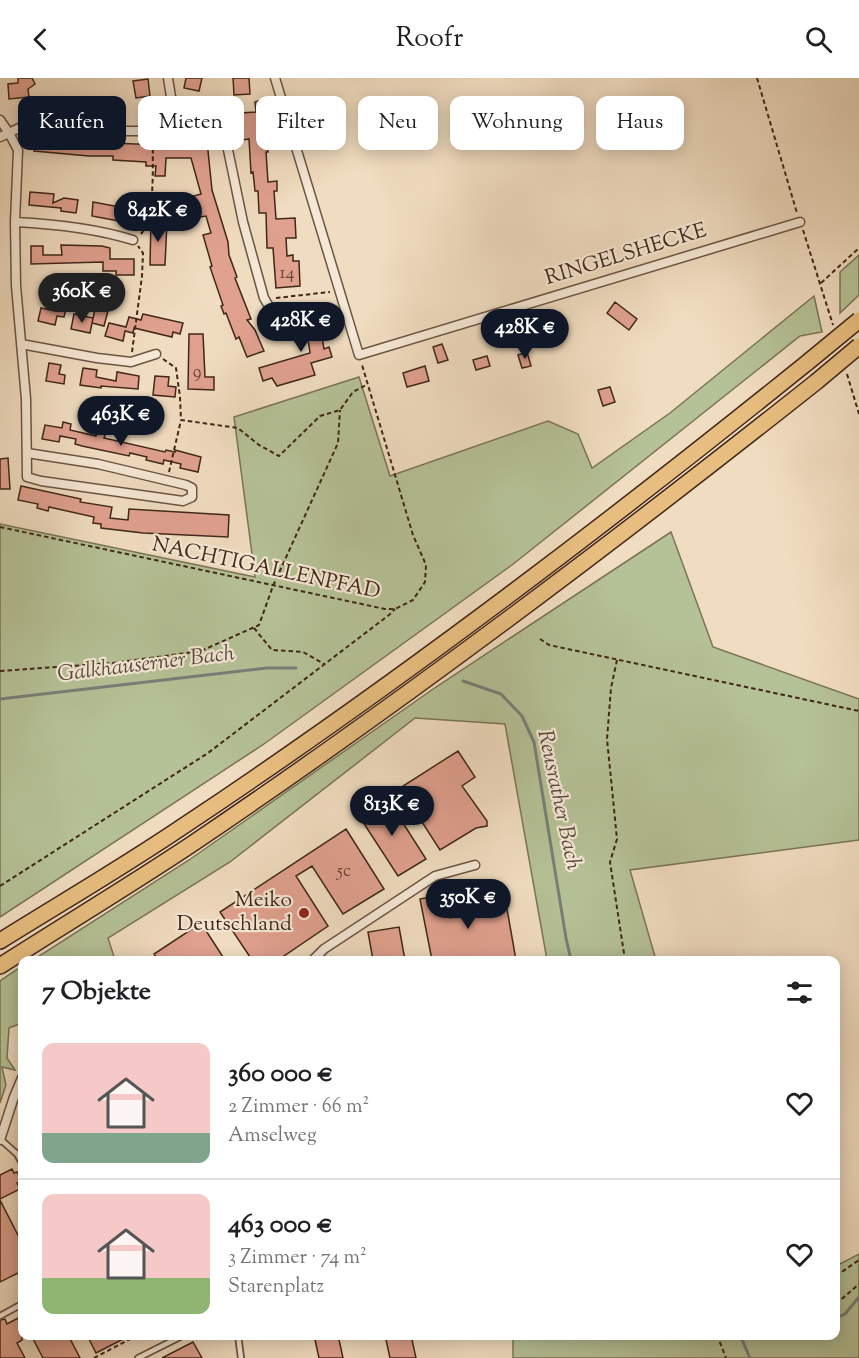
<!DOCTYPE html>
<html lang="de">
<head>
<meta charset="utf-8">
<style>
  :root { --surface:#fff; --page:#f6f6f6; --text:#202124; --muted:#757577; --line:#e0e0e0; --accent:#111827 }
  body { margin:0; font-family:"Sorts Mill Goudy",serif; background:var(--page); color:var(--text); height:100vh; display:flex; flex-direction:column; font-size:22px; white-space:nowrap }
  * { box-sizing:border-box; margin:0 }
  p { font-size:20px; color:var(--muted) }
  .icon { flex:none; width:33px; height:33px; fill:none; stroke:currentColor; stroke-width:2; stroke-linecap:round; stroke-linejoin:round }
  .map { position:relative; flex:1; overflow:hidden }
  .drawer { position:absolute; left:18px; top:878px; width:822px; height:384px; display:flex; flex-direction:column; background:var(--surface); border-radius:12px; box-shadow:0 3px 15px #0003 }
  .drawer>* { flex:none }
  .top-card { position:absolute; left:18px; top:18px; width:824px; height:54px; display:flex; gap:12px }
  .price { position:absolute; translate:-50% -51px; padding:0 14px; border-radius:21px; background:var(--accent); color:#fff; font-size:20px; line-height:39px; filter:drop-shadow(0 2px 3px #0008) }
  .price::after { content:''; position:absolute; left:50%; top:36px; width:18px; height:14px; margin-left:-9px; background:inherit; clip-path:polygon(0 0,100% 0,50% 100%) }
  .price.on { background:#222; color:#fff }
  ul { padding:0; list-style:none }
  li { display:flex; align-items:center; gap:18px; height:150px; padding:0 24px }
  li+li { border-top:2px solid var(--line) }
  li span { display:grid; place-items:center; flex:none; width:168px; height:120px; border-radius:12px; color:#555 }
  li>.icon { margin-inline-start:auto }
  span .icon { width:72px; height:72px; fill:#fffc; stroke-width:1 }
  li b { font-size:26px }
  h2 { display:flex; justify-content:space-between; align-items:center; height:72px; padding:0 24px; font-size:26px }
  .chip { padding:0 21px; border-radius:12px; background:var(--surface); box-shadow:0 3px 15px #0003; font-size:21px; line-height:54px }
  .chip.on { background:var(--accent); color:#fff }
  header { display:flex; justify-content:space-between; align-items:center; height:78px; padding:0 24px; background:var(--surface); font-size:27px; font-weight:600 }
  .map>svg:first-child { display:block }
  .green { fill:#b5c196; stroke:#7b7457; stroke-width:1.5 }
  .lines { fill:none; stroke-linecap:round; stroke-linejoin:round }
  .stream { stroke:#777f78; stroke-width:3 }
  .building { fill:#e0a18f; stroke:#412718; stroke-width:1.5 }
  .lane-casing { stroke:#6d5442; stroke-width:8 }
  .street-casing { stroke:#6d5442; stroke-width:11 }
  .highway-casing { stroke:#412718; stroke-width:18 }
  .path { stroke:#412718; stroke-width:2; stroke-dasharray:4.5 3; stroke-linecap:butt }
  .lane { stroke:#f5e8d6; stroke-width:4.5 }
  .street { stroke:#f5e8d6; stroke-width:8 }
  .highway { stroke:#e8be80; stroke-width:15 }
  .highway-bridge-casing { stroke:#412718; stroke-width:18; stroke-linecap:butt }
  .highway-bridge { stroke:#e8be80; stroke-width:15 }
  .poi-dot { fill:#8f2418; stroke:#f5e8d6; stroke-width:2 }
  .labels { text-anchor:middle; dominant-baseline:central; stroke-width:4.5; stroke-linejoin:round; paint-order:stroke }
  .number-label { font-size:18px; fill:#694636 }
  .street-label { font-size:21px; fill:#412718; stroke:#f5e8d6 }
  .poi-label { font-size:21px; fill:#412718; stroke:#f5e8d6; text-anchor:end }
  .water-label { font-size:22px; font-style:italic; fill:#584c40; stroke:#f5e8d6 }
</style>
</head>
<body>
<header><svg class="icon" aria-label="back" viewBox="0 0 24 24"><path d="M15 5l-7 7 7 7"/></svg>Roofr<svg class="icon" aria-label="search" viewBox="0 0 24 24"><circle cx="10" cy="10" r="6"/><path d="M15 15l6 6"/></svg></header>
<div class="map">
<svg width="859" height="1280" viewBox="0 0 859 1280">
  <rect width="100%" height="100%" fill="#f0dcc0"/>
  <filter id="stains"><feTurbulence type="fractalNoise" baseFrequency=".00333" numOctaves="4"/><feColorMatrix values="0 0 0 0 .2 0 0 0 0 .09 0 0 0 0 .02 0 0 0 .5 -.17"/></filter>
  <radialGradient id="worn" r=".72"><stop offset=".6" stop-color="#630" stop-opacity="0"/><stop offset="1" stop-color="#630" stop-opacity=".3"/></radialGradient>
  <path class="green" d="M859,177V217L840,235V194Z
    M814,218L822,254L800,258L512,487L264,666L0,839V446L255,499L234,339L359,299L390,398L548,343L578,356L592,390L670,335Z
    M671,454L713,569L859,621V762L630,792L656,882H547L505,646L415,640L230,784L108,860L115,882H33L189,782L436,609Z
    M22,888V955L19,946L9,950L7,980L15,992L2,989L6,1007L0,1025V903Z
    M859,1176V1280H513V1257H836V1188Z"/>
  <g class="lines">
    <path class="stream" d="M463,603L501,616L522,638L534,664L566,860L571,882
      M0,621L267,590H296
      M836,1240L845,1236L859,1219
      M740,1257L750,1280"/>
  </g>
  <path class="building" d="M18,0H32L35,6L28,11L29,19L9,21L8,6L18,5Z
    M186,0H202L199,13L184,10Z
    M233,0H249L250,16L234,17Z
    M148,1L150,18L136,20L133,3Z
    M264,21L268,74H266L268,104L277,103V113H274L276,141L295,140L296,160H286L287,178L293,177V183H299L300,208L276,210L273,170H267L266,135H259L258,113H255L253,94L251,95L249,61L243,62L241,35L256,34L255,24Z
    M36,59L83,64L162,67L161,64L207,63L212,112L228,164L229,177L237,199L235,200L251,241L247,242L255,252L264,273L247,279L239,259L236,261L226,235L224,236L221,228L223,227L210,189L212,188L203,157L211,155L206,138L200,139L194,118L201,116L191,80H166L165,98H155L156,88H146V84L113,82V78H89L34,73Z
    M30,114L54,116L53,125L64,120L78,122L76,135L61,133V130L29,127Z
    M93,124L147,134L145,148L92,138Z
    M151,142L167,143L165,187H150Z
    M61,167L102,168L110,170V181H134V197H116V193H103V184L31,186V168H43V177H62Z
    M58,224L67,226L64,239L57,238L55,247L38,243L41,230L55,233Z
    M615,224L637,241L629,252L607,235Z
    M321,225L323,246H320L324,271L329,269L332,279L311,285L315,297L277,308L272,300L263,303L259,290L310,275L303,228Z
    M96,226L109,229L104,248L92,245Z
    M74,236L93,240L90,255L71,251Z
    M143,236L183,245L180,256L173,254L172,259L134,250L133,255L125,253L123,263L105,258L109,245L126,249L129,239L141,242Z
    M541,252L545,266L526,271L522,258Z
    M189,256H203L205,299H214V312L188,311Z
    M442,266L448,282L438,285L433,269Z
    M527,274L531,288L522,290L518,277Z
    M487,278L490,288L476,292L473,282Z
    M49,285L61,287L59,296L65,297L64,306L46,303Z
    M425,288L429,303L407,309L403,295Z
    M83,290L97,292L96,299L116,303L117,294L139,298L138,311L101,308V310L80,307Z
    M155,298L169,299L168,308L176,309L175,319L153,317Z
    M610,309L615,324L603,328L598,312Z
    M63,344L71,346L70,352L96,358L97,352L106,354L104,360L165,374L166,372L175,374V372L201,379L198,394L180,390L181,386L164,382L163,386L146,382L147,379L130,375L129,378L82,368L75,366L76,361L60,358L59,364L42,361L45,347L62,350Z
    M8,380L10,411H0V381Z
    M21,408L81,421L80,424L112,429L110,440L128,442L129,431L229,437L228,459L143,455L101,450V446L93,445L94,439L49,429L48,433L37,430L38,426L18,422Z
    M458,673L475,699L462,708L487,743V748L476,750L440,772L400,710Z
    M387,720L426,781L398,798L359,738Z
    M346,751L384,811L343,836L312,788L296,798L328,848L278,882H252L220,834Z
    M493,812L496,832L507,831L516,882H432L420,821L445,816L450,840L473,836L470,816Z
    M201,845L225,882H158L154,876Z
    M399,849L405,882H373L368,854Z
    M12,1091L14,1095L17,1094L22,1103L17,1105L20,1111L0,1121V1097Z
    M0,1122L22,1165V1193L0,1204Z
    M22,1238V1262L17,1265L25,1280H0V1242L5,1241L7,1246Z
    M31,1257H68L80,1280H43Z
    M87,1257H131L96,1275Z
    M314,1257H338L343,1280H319Z
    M385,1257H411L416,1280H390Z
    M193,1264L202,1280H162Z"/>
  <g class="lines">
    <defs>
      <path id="lane" d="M0,1061L17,1076L22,1085
        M0,1238L22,1226
        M238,1257L241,1280
        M138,1280L184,1257"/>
      <path id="street" d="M168,0L171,19L172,53L219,52L227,67L243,144L264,220L280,247
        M275,0L359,277L800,144
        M0,42L9,55L29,45L118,53H172
        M0,59L9,55L18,72L15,144L16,208L26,321L27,399L41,403L183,423L192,419V410L186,407L98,386L27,375
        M15,144C56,146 94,150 133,162
        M21,266L97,280L131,284L156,276
        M313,882L324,871L435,798L475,787
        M0,1062L14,1019L22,1000"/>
      <path id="highway" d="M0,863C61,825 123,789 182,749C399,605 606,447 808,284
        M0,888C64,847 129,808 192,766C407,621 613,465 816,304"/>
    </defs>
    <use href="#lane" class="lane-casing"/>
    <use href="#street" class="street-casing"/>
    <use href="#highway" class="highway-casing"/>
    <path class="path" d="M757,0L797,135
      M803,152L833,247
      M141,156C156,138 152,87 153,62
      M821,205L859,170
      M276,220L330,214
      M132,274L142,198L143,175L138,168
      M163,281L176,290L180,319L181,342L238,350L259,367L279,378L320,338L340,332L353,314L366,307
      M847,296L859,336
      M169,394L181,342
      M0,449L385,531H395L413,522L425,504L426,487L413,457L362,287
      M254,550L272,572L303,574L324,586
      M540,561L549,567L859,633
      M617,582L611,610L607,661L617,761L610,784L625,882
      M0,593L113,585L201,573L259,547L273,508L338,365L340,332
      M0,808L208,675L389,537L395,531
      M836,1198L859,1182
      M836,1226L859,1206
      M717,1257L726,1280
      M94,1280L132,1260L131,1257"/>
    <use href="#lane" class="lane"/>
    <use href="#street" class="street"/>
    <use href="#highway" class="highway"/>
    <defs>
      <path id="highway-bridge" d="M808,284L859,242
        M816,304L859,268"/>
    </defs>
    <use href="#highway-bridge" class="highway-bridge-casing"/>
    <use href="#highway-bridge" class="highway-bridge"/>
  </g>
  <circle class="poi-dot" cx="304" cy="835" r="6"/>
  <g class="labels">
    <g class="number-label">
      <text x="287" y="196">14</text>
      <text x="197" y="295">9</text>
      <text x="344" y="794">5c</text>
    </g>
    <g class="street-label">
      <text transform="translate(626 177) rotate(-17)">RINGELSHECKE</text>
      <text transform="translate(266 491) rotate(12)">NACHTIGALLENPFAD</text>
    </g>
    <g class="poi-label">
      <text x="292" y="823">Meiko<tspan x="292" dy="24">Deutschland</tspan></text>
    </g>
    <g class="water-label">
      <text transform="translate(146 587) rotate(-7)">Galkhauserner Bach</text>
      <text transform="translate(558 722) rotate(78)">Reusrather Bach</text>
    </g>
  </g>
  <rect width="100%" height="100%" filter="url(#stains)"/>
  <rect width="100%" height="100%" fill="url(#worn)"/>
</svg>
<b class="price" style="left:158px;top:165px">842K €</b>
<b class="price on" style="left:82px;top:246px">360K €</b>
<b class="price" style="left:301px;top:275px">428K €</b>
<b class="price" style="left:525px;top:282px">428K €</b>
<b class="price" style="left:121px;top:369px">463K €</b>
<b class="price" style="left:392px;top:759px">813K €</b>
<b class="price" style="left:468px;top:852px">350K €</b>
<div class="top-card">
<a class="chip on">Kaufen</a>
<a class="chip">Mieten</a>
<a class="chip">Filter</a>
<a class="chip">Neu</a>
<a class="chip">Wohnung</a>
<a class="chip">Haus</a>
</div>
<section class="drawer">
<h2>7 Objekte<svg class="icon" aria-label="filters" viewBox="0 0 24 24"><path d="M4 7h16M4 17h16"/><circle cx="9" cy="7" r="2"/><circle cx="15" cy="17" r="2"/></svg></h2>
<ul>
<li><span style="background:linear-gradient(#f6c9c9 75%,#7fa58c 0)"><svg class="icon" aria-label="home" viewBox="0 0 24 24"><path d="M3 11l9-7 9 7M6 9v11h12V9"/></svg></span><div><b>360 000 €</b><p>2 Zimmer · 66 m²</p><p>Amselweg</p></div><svg class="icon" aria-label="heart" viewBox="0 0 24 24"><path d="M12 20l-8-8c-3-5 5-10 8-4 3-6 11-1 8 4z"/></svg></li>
<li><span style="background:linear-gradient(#f6c9c9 70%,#8fb573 0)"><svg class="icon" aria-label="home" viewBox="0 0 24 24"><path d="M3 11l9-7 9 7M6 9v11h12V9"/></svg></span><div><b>463 000 €</b><p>3 Zimmer · 74 m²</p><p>Starenplatz</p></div><svg class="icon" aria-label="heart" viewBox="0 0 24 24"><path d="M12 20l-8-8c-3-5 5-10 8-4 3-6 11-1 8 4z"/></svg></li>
</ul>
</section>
</div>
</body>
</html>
